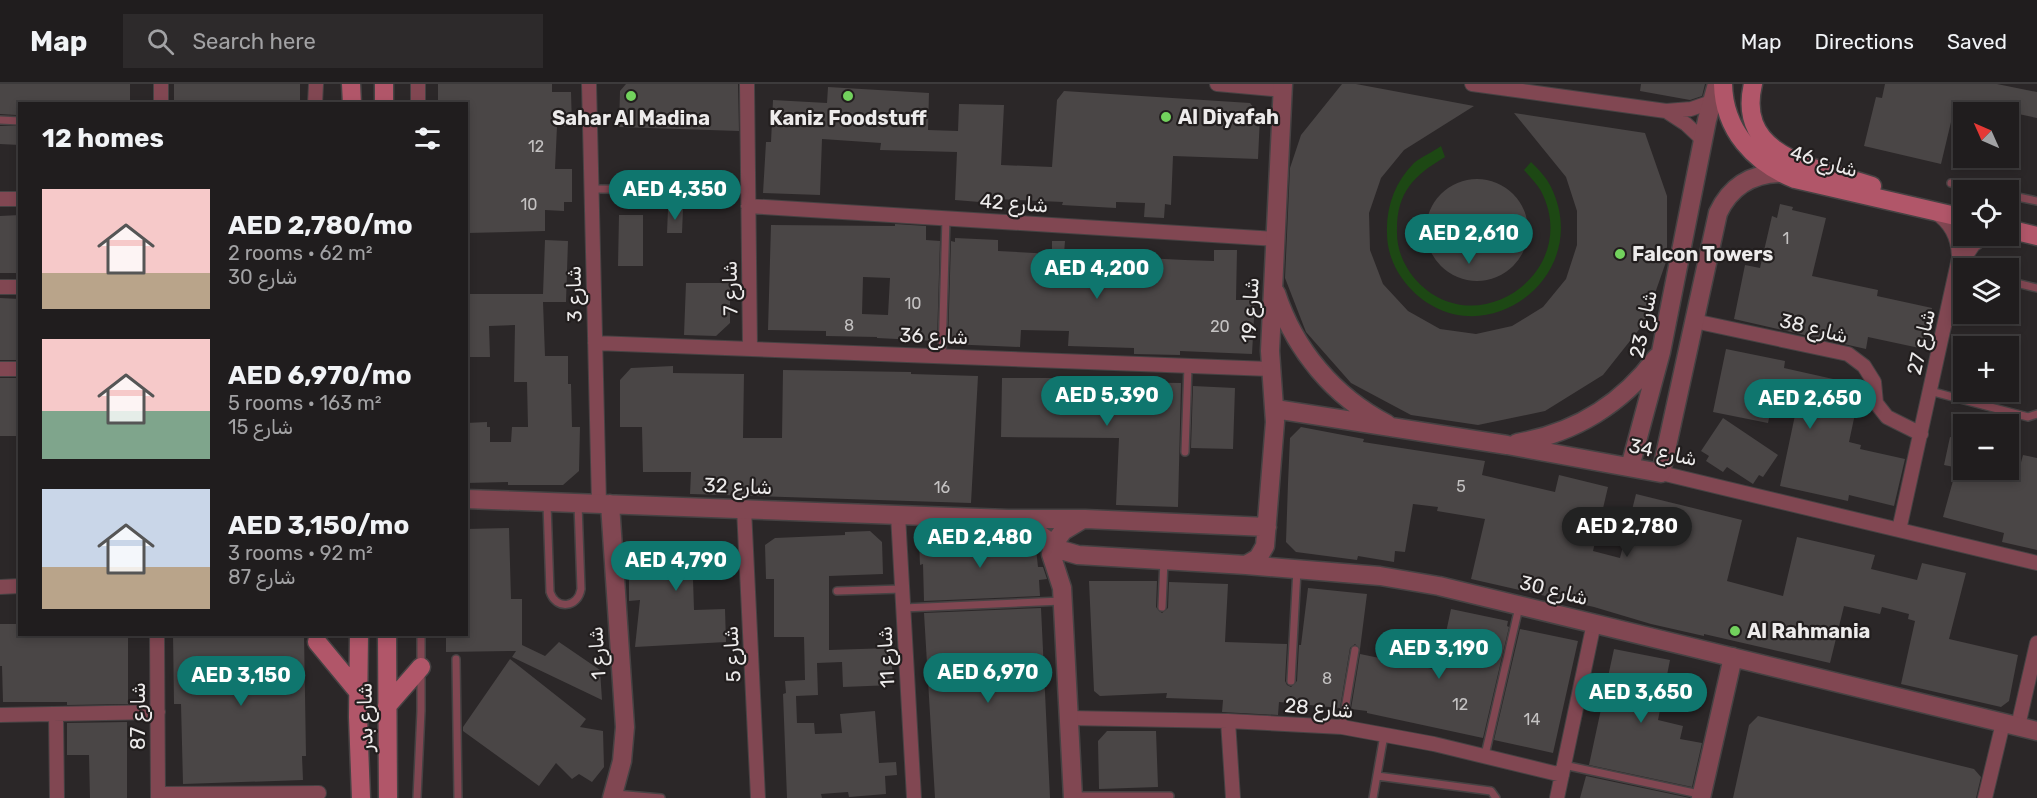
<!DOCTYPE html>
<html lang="en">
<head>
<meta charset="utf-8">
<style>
  :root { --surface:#201d1e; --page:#2d2a2b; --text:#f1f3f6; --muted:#a2a2a4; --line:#3d3b3c; --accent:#0f766e }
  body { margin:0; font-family:Rubik,"Noto Naskh Arabic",sans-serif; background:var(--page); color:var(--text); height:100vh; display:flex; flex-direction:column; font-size:22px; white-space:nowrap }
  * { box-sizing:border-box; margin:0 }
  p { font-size:20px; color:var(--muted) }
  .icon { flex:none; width:33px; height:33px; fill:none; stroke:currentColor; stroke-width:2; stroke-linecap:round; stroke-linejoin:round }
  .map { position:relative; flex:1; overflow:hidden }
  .details { position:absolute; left:18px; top:18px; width:450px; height:534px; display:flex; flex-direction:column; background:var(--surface); border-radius:0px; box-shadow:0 3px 9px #0003,0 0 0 2px var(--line) }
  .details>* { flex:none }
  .needle { width:39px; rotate:315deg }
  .tools { position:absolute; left:1953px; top:18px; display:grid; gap:12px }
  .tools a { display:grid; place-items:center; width:66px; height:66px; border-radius:0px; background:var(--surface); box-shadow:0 3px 9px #0003,0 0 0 2px var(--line); font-size:30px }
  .price { position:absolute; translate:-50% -51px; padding:0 14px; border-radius:21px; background:var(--accent); color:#fff; font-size:20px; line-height:39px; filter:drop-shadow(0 2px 3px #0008) }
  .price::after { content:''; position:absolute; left:50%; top:36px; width:18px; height:14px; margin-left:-9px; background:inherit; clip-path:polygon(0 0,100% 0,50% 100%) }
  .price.current { background:#222; color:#fff }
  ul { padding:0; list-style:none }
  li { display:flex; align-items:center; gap:18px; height:150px; padding:0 24px }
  li span { display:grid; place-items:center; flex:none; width:168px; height:120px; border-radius:0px; color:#555 }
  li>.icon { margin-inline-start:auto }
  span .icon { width:72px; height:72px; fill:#fffc; stroke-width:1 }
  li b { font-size:26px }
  h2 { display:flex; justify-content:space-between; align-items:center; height:72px; padding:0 24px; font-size:26px }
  header { display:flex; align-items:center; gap:36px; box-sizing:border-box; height:84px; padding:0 30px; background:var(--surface); border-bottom:2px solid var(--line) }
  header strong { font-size:28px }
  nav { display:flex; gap:33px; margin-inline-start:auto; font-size:21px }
  .search { width:420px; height:54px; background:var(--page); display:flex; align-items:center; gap:15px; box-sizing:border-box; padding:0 21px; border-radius:0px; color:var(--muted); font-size:22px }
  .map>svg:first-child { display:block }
  .green { fill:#1d4814 }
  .building { fill:#4a4646; fill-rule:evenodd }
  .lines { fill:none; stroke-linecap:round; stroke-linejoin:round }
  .service-casing { stroke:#464243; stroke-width:10 }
  .minor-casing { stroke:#464243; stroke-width:16 }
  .tertiary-casing { stroke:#464243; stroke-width:21 }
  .secondary-casing { stroke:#464243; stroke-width:21 }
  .service { stroke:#814752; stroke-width:7 }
  .minor { stroke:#814752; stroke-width:14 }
  .tertiary { stroke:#814752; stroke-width:18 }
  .secondary { stroke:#b15669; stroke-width:18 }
  .poi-dot { fill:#72d25d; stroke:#221e1e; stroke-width:2 }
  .labels { text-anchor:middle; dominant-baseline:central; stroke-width:4.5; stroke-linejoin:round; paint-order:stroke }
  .number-label { font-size:16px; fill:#c4c2c2 }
  .poi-label { font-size:20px; font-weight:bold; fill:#edebeb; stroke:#221e1e; text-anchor:start }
  .street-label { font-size:20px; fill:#edebeb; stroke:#221e1e }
</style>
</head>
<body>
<header>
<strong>Map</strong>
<div class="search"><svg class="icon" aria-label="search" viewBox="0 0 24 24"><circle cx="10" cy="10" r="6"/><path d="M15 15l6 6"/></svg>Search here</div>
<nav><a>Map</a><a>Directions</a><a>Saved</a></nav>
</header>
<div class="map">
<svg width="2037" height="714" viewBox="0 0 2037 714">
  <rect width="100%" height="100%" fill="#2b2728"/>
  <path class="green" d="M1441,62L1445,73C1413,92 1396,109 1397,149C1397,166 1404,182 1415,195C1475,263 1583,188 1541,107C1537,100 1530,93 1524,86L1531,78C1538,85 1547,94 1551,103C1596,195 1477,279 1408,202C1395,187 1387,169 1387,149C1386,123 1395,98 1414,79C1421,73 1433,68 1441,62Z"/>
  <path class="building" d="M0,0H130V20H20V24H16V31L0,30Z
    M174,0H300V20H174Z
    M438,0H552V8H571L572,42H557L555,85H572V118H564V127L545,126V147L467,149L466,20H438Z
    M626,0H738L739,47L619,43L620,7Z
    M1342,0H1356L1474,22L1404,66L1381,94L1369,129L1370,166L1383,200L1408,227L1440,245L1476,250L1512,242L1543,223L1566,195L1577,161V127L1566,93L1514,29L1645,49L1667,112V175L1645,238L1603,291L1545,327L1478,341L1411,331L1351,299L1306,248L1285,194L1290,84L1301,51Z
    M1641,0H1705L1702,12L1690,16L1640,7Z
    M1885,0H1997L2037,8V34L1956,17L1941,80L1864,62L1876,13L1882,14Z
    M828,3L929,9L928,46L958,47L959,20L1004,21L1001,81L1052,83L1057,16L1064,7L1250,19L1260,32L1258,75L1173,72L1171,121L1165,120L1164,134L1144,133L1145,119L1116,118V124L1062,121L1063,118L996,115L992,119L955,116L957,68L880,66L881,59L822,55L820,111L763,109L766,58H771L773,16L827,19Z
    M0,42H16V48H20V61L0,60Z
    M1426 146a51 51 0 1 1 102 0a51 51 0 1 1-102 0Z
    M1780,120L1793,123L1792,126L1826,134L1812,192L1878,206L1877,212L1932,224L1924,265L1868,253L1866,265L1734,235L1745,181L1760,184L1772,132L1777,134Z
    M668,125H683L682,149H667Z
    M20,131V165H16V189H0V132Z
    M619,131H643V182H618Z
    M895,140L926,142V156L940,157L937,257L877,254V253L826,252V247L768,246L771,141L895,142ZM863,193L890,194L888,231L862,230Z
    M955,154L998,156V167L1052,170V157H1065L1064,170L1185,176L1214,177V166H1237L1236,216H1255L1252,270L1180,267V271L1134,270V264L1068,262L1069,247L1021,246L1020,263L948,260L951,157L955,158Z
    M545,156L568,157L566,218H543L545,272H568V300H571L572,343H580L579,387L563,401H508V398L466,399V339L487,338V343H490V358H511L512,343H528L527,298H514L515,241L489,242L490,273H466V210H543Z
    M686,199H730V239L716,252L684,251Z
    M0,214L20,215V276H0Z
    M1726,265L1785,277L1784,284L1842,297L1840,307L1859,311L1849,358L1861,361L1860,365L1905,375L1894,422L1849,411L1848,417L1780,402L1801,303L1777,297L1768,339L1713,328Z
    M673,282V289L744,290L743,354H782L783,286L911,288V290L978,292L971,419L690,410L691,388H643L642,343H620V296L631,284Z
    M0,294H20V352H0Z
    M1002,294H1058V297L1181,299L1178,423L1116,421L1119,354L1001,353Z
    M1193,302L1235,304L1233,365L1191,364Z
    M1723,334L1778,371L1763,393L1759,391L1753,400L1727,383L1723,388L1706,377L1709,372L1701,367Z
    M1301,343L1364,355L1363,358L1485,377L1482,391L1555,408L1559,391L1608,403L1593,467L1620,474L1636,410L1742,436L1727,497L1783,512L1797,453L1875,471L1871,485L1917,496L1922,479L1966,489L1949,555L2018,571L2009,617L2001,623L1901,600L1915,537L1908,535L1909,530L1882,523L1880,530L1844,522L1830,579L1704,550V552L1651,540L1594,523L1471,495L1485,435L1437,427L1438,423L1413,420L1405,468L1395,467L1394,478L1358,472L1357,476L1296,468L1286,458L1288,399L1290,354Z
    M1950,353L1964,356V385L1944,381Z
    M2023,371L2037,374V466L2002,458L2004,449L1943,433L1956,386H2019Z
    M509,444L511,515H522V561L545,572L559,558L600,586L602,616L512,573L516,567L446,568V550H466V445Z
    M870,447L882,458L883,490L829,492V566L891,564L893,601L843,603L842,578L817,579L818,611L796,612L797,639H814L815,650L842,649L840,630L875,627L879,679L896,678L897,691L885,692L886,710L849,713L848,708L821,710L822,714H787L783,610L786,609L785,597L805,596L804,553H774V495H766L765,461L775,454L845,451V448Z
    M1023,454L1036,465L1038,483H1043L1047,495L1039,496L1040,512L924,517L923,480L920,481L919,457Z
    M725,458L737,470V480L722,481V494L693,495L694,526L725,525L726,558L635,563L640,516L629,517V491H626L625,470L635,461Z
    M1089,497H1157L1156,523L1159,527L1162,529L1168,524L1169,498L1228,500L1225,558L1287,560L1285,597L1287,601L1291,603L1297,597L1299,561H1301L1308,504L1367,510L1360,565L1355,560L1350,564L1340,624L1279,618L1278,631L1222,628L1223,616L1166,614L1167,609L1100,612L1094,607Z
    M1041,524L1050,714H935L924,529Z
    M1451,525L1508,537L1507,542L1509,543L1483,654L1367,629V627L1351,625L1360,570L1438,586Z
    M0,540H20V550H128V620L67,621V618H3L2,582H0Z
    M1520,545L1578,557L1553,669L1494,656Z
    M173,550H304L306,672H302L303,696L183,700L181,620H174Z
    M1614,565L1670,576L1658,636L1683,642L1680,655L1702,659L1692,703L1589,681Z
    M510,575L586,635L580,643L603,647L604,683L592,698L579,690L572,695L556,679L539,702L463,647V643Z
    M1758,632L1974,685L1981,693L1976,714H1733L1749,641Z
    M127,638V714H90L89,671H67V639Z
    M1107,647H1156L1158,703L1099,705L1098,657Z
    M1586,692L1690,714H1580Z"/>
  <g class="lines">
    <defs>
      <path id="service" d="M0,36L20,37
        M1951,99L1987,106
        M592,105L748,106
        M2008,111L2037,117
        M2008,197L2037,204
        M942,272L946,134
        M1930,307L2028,333L2037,330
        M1185,368L1188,282
        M547,420L550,508C556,526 578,524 581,505L578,420
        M837,507L902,505
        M1162,523L1164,476
        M903,524L1062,517
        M456,575L458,714
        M1291,597L1297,486
        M1342,643L1355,566
        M1485,671L1519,523
        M1564,681L1699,710
        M1377,692L1491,707L1496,714
        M616,710L661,714
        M1075,712H1170
        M417,714L421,627V550
        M1373,714L1384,651"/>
      <path id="minor" d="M418,0V20
        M589,0L599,420
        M747,0L750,264
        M1217,0L1283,6
        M1472,0L1666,27L1691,25L1711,18
        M161,20V0
        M315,20L316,0
        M1666,27L1686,40L1703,56
        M0,115H20
        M748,122L1276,155
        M1959,182L1973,161L1985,152
        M0,203H20
        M1694,237L1848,270L1864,282L1874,298L1876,319L1887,333L1921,350
        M595,259L1270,285
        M0,285H20
        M1661,389L2037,479
        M744,425L758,714
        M898,431L914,714
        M1899,446L1959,174C1959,154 1952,139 1935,128
        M0,503L20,502
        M157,550L158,714
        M56,630L57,714
        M0,631L158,628
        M1068,634L1228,637L1342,643L1434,660L1562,691
        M1228,637L1233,714
        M2018,642L2037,559
        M158,710L319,709
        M1557,714L1594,539
        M1985,714L2003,639"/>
      <path id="tertiary" d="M1276,209C1294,265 1334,313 1387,340
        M1275,325L1507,361L1661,389L1718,129C1730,103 1751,90 1779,89
        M1517,359C1574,349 1622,320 1656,274
        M1630,383L1661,268L1707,36L1717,0
        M466,415L1008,435H1085L1267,443
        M610,420L625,643L622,677L612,714
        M1008,435L1032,445L1061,466L1078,471L1246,481L1380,492L1439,502L2037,647
        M1246,481L1258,474L1265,462L1275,338L1270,267L1283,0
        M1073,714L1062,504L1051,470L1053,461L1063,447L1083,435
        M1701,714L1733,573"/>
      <path id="secondary" d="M351,0L352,20
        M384,0V20
        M1723,0C1724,46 1754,79 1795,95L1964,134
        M1753,0C1735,76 1821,84 1872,102
        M2008,145L2037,152
        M359,550L358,633L361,714
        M387,550L388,714
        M317,558L360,610
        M387,622L421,583"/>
    </defs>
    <use href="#service" class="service-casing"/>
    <use href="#minor" class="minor-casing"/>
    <use href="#tertiary" class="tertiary-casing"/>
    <use href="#secondary" class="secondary-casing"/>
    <use href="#service" class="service"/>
    <use href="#minor" class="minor"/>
    <use href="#tertiary" class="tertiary"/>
    <use href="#secondary" class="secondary"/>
  </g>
  <g class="poi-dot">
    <circle cx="631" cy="12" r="6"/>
    <circle cx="848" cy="12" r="6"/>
    <circle cx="1166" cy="33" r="6"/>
    <circle cx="1620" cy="170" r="6"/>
    <circle cx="1735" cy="547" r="6"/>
  </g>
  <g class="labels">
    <g class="number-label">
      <text x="536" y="62">12</text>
      <text x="529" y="120">10</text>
      <text x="1786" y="154">1</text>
      <text x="913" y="219">10</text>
      <text x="849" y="241">8</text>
      <text x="1220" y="242">20</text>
      <text x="1461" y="402">5</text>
      <text x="942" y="403">16</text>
      <text x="1327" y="594">8</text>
      <text x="1460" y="620">12</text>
      <text x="1532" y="635">14</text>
    </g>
    <g class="poi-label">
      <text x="1178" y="33">Al Diyafah</text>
      <text x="631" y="34" text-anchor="middle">Sahar Al Madina</text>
      <text x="848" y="34" text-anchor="middle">Kaniz Foodstuff</text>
      <text x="1632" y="170">Falcon Towers</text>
      <text x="1747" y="547">Al Rahmania</text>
    </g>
    <g class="street-label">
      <text transform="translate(1824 77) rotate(16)">شارع 46</text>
      <text transform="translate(1014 119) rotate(4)">شارع 42</text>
      <text transform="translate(730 204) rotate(-91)">شارع 7</text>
      <text transform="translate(574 210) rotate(-91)">شارع 3</text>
      <text transform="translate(1250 226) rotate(-87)">شارع 19</text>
      <text transform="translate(1643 240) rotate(-78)">شارع 23</text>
      <text transform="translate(1814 244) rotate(14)">شارع 38</text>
      <text transform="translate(934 252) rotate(2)">شارع 36</text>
      <text transform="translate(1921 258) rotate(-77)">شارع 27</text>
      <text transform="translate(1663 368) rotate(12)">شارع 34</text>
      <text transform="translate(738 402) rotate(2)">شارع 32</text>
      <text transform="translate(1554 506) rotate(14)">شارع 30</text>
      <text transform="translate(597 569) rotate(-94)">شارع 1</text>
      <text transform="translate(732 570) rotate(-93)">شارع 5</text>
      <text transform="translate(886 573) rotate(-93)">شارع 11</text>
      <text transform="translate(1319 624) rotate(5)">شارع 28</text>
      <text transform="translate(138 632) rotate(-90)">شارع 87</text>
      <text transform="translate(365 633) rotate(-91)">شارع بدر</text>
    </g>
  </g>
</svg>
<div class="tools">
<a><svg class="needle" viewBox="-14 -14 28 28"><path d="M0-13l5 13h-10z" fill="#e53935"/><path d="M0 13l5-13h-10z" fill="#a2a2a4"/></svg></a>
<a><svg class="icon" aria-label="locate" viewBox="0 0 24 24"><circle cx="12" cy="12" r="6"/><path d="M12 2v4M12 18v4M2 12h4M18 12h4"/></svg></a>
<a><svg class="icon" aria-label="layers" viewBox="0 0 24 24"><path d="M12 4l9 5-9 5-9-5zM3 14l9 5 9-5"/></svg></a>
<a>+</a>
<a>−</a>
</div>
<b class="price" style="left:675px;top:137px">AED 4,350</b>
<b class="price" style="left:1469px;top:181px">AED 2,610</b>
<b class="price" style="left:1097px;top:216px">AED 4,200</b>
<b class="price" style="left:1107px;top:343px">AED 5,390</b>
<b class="price" style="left:1810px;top:346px">AED 2,650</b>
<b class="price current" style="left:1627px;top:474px">AED 2,780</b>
<b class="price" style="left:980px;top:485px">AED 2,480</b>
<b class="price" style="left:676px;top:508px">AED 4,790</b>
<b class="price" style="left:1439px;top:596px">AED 3,190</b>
<b class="price" style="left:988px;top:620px">AED 6,970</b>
<b class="price" style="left:241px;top:623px">AED 3,150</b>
<b class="price" style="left:1641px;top:640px">AED 3,650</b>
<section class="details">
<h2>12 homes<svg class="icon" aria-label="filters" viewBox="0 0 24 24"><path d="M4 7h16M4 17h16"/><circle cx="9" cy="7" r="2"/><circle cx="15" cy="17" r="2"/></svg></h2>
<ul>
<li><span style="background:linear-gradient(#f6c9c9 70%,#b9a48a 0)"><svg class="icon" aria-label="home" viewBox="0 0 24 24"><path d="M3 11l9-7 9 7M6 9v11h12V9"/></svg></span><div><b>AED 2,780/mo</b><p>2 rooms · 62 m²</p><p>شارع 30</p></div></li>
<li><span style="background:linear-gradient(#f6c9c9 60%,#7fa58c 0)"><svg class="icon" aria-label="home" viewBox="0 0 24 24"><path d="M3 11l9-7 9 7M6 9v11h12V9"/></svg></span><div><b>AED 6,970/mo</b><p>5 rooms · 163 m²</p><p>شارع 15</p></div></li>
<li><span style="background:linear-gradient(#c9d6e8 65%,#b9a48a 0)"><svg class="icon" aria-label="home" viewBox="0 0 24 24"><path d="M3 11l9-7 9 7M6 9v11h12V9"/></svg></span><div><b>AED 3,150/mo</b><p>3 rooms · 92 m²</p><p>شارع 87</p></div></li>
</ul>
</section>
</div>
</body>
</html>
